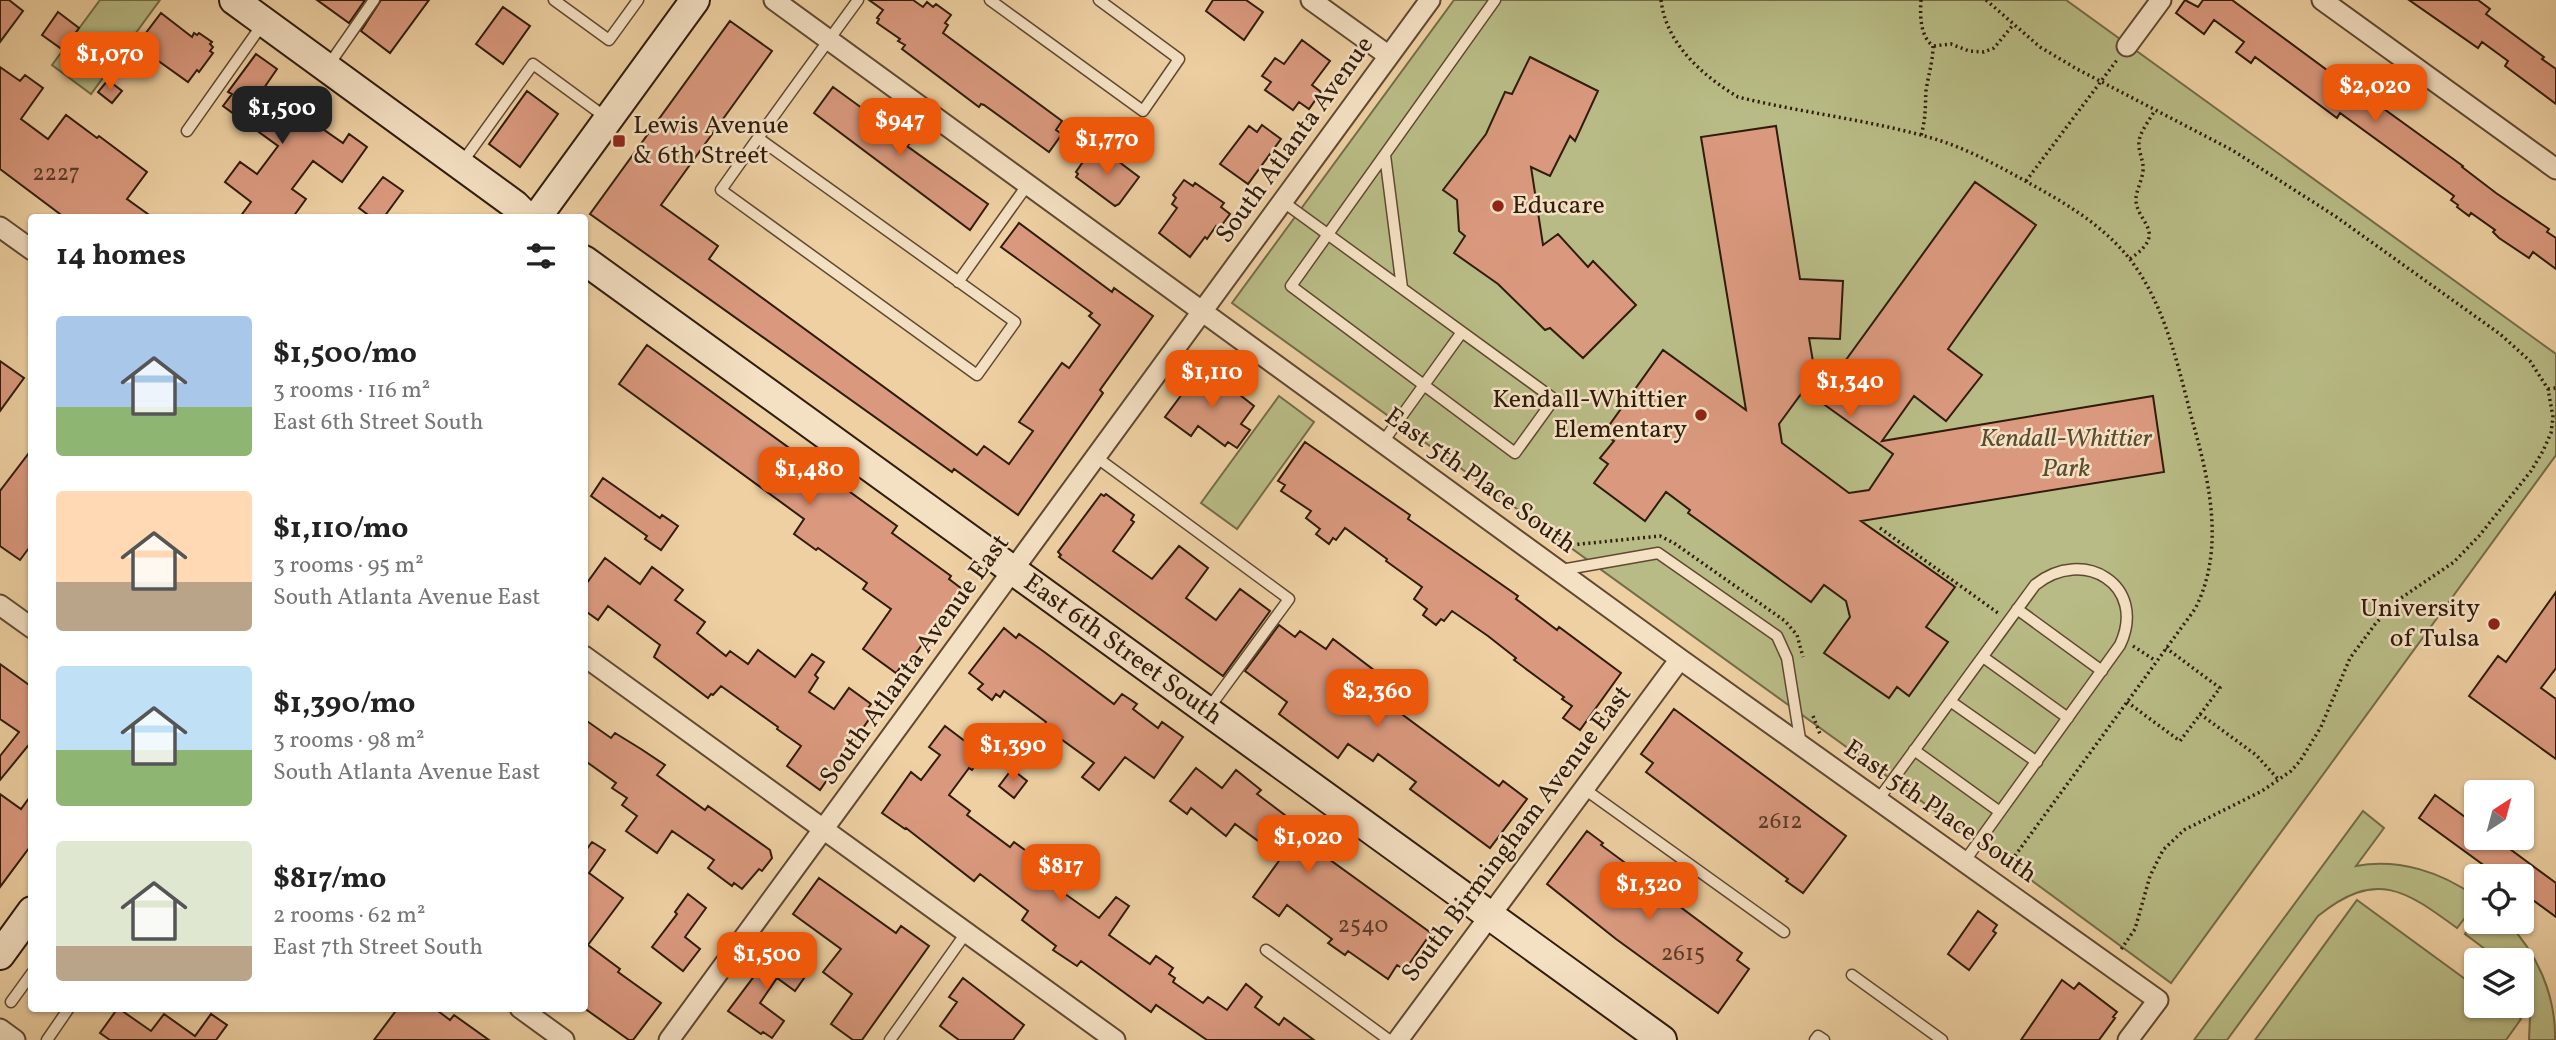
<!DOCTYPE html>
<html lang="en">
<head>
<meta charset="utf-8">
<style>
  :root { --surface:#fff; --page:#f6f6f6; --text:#222; --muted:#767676; --accent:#ea580c }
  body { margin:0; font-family:Vollkorn,serif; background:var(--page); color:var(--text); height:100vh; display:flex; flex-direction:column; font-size:26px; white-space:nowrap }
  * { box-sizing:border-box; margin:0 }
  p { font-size:23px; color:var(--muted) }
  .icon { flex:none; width:38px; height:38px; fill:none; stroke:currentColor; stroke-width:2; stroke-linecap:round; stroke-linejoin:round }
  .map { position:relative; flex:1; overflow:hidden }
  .side { position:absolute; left:28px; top:214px; width:560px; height:798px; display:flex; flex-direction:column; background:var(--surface); border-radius:7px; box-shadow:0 2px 5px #0004 }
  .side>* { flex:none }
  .needle { width:46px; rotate:36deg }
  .tools { position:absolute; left:2464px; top:780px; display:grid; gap:14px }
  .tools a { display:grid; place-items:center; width:70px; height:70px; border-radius:7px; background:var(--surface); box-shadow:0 2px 5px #0004; font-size:35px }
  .price { position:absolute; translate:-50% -60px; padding:0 16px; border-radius:14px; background:var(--accent); color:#fff; font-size:23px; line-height:46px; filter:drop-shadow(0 2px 4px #0008) }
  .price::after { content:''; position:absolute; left:50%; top:42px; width:21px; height:16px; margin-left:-10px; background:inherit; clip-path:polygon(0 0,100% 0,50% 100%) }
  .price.selected { background:#222; color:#fff }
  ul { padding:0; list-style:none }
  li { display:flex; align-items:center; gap:21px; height:175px; padding:0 28px }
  li span { display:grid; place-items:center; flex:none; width:196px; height:140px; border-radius:7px; color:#555 }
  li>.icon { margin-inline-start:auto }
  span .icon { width:84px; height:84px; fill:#fffc; stroke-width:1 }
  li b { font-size:30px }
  h2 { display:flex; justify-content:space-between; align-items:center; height:84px; padding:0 28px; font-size:30px }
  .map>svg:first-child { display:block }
  .green { fill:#b8bb85; stroke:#746c48; stroke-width:2 }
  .building { fill:#da997e; stroke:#301c0b; stroke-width:2; fill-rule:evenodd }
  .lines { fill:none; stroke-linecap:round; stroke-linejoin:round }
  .lane-casing { stroke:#604931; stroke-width:13 }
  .street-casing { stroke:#604931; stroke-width:23 }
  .secondary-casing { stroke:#301c0b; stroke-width:32 }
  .path { stroke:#301c0b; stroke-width:3.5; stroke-dasharray:2 3.5; stroke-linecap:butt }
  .lane { stroke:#f4e0c3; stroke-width:10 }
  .street { stroke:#f4e0c3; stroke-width:19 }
  .secondary { stroke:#f4e0c3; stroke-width:28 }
  .poi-dot { fill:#8f2418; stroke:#f4e0c3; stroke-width:2.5 }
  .labels { text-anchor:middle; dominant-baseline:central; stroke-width:5; stroke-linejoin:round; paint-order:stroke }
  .number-label { font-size:23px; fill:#5a3b28 }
  .poi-label { font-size:26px; fill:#301c0b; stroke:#f4e0c3; text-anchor:start }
  .street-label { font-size:26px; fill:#301c0b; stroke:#f4e0c3 }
  .park-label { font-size:26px; font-style:italic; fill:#594c30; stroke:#f4e0c3 }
</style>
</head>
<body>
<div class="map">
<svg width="2556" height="1040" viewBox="0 0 2556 1040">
  <rect width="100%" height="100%" fill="#eed0a2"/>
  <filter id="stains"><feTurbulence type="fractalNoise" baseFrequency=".00286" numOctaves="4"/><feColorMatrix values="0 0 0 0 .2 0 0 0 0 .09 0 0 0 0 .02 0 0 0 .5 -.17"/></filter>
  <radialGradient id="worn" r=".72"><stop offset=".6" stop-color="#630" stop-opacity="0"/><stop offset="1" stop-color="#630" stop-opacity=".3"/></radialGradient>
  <path class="green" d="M100,0H160L91,94L52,65Z
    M1454,0H2066L2556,354V455L2171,983L2027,877L2006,868L2000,858L1232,303Z
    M1279,396L1314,422L1237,529L1201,503Z
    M2363,811L2384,828L2356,866C2398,858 2442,872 2476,897V922H2507C2537,953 2556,995 2555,1040H2529L2530,1016L2522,990V961H2501L2465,934L2472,924L2464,919L2457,928C2405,890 2376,869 2318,916L2227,1040H2194Z
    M2357,900L2476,987V1006H2503L2521,1019L2506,1040H2255Z"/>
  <path class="building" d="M0,0H9L23,11L0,42Z
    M317,0H365L349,23Z
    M381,0H429L390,53L361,31Z
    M869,0H913L923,7L927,2L933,7L936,4L951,15L945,23L948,25L943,33L1062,121L1056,130L1062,134L1049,152L984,105L981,104L979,107L902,49L905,45L898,41L900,39L877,23L879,19L877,18L883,10Z
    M1213,0H1246L1263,12L1244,40L1206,11Z
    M2185,0L2198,7L2203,0H2232L2346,84L2348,83L2463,166L2462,167L2496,193L2549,229L2547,232L2556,238V269L2533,252L2529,258L2499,238L2493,232L2495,230L2471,213L2469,216L2457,207L2458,205L2451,200L2454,196L2340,113L2337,118L2255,57L2251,63L2236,52L2244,42L2214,20L2204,34L2176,13Z
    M2409,0H2478L2490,9L2486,14L2544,57L2542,59L2556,69V104L2505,66L2508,61L2482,42L2478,48Z
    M503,7L530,26L503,64L476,44Z
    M58,12L79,28L63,50L42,35Z
    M161,13L192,37L194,33L197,35L199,33L212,42L210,44L213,47L210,51L213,53L199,72L197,70L188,82L157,60L151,70L130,54Z
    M730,21L772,51L661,205L718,246L709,259L977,455L984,446L1009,464L1033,431L1019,422L1062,363L1069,368L1100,325L1089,316L1092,313L1001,247L1019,223L1112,292L1114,288L1153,316L1100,390L1103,393L1018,515L954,469L952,472L590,214Z
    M1302,40L1330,61L1312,85L1321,92L1309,109L1299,102L1293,110L1265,90L1271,82L1262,76L1275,58L1284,64Z
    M256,54L277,69L264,88L343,143L349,134L367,147L342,182L313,161L292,189L306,199L293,217H240L251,202L225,182L240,162L257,174L278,146L223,106L232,94L228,92Z
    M1530,57L1598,91L1575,141L1570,136L1550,176L1531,167L1543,245L1558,234L1588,267L1593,261L1636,305L1583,358L1550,328L1545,330L1498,284L1454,253L1465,236L1459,231L1457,200L1443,190L1486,134L1505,92L1512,94Z
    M0,67L20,81L25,75L43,88L21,119L48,139L66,115L97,138L99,136L147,172L127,199L152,217H64L0,169Z
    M108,80L122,91L112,103L98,92Z
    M833,87L910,143L907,146L988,204L970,230L814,113Z
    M527,91L558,114L520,167L489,144Z
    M1262,125L1281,139L1248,184L1220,164L1249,126L1257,132Z
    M1776,126L1800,279L1843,281L1840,339L1809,338L1819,397L1975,182L2036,225L1948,349L1982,375L1946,421L1914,396L1882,441L2153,396L2164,472L1861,521L1955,587L1926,627L1948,642L1909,696L1897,687L1889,698L1824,653L1850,617L1846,601L1824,585L1811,602L1688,513L1690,510L1666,492L1645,521L1594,483L1608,464L1600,458L1614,441L1603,434L1663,350L1746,410L1701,137ZM1804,390L1893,454L1869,490L1849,493L1782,443L1779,424Z
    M1102,149L1139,177L1119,204L1115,206L1076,177L1078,174L1076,172L1089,153L1095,158Z
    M383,177L403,191L384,217H371L359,208Z
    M1184,180L1193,186L1195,183L1224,203L1221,207L1230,214L1219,229L1216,226L1207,239L1205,237L1190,257L1159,233L1177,208L1172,204L1176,198L1173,195Z
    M647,345L897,526L892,533L951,576L949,579L962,589L906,667L903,664L896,673L863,649L891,609L863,589L867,583L818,548L816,550L794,534L804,519L619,384Z
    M0,361L24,378L0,411Z
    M1203,366L1254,406L1241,424L1250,430L1237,448L1228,442L1225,446L1198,426L1191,436L1165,417Z
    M1305,442L1410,515L1408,519L1518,596L1516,599L1557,630L1559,627L1621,673L1580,730L1563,718L1572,706L1562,699L1564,697L1514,660L1516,658L1488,636L1452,611L1444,621L1441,619L1436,625L1423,615L1427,609L1414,599L1422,587L1386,561L1387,559L1345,528L1336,540L1333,538L1329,544L1316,534L1320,529L1306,518L1311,511L1281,491L1285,485L1278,481Z
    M32,449V544L20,560L0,546V491Z
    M603,478L660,518L662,515L678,526L661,550L645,539L647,536L591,496Z
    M1101,494L1104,496L1106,494L1134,515L1131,520L1134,522L1113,551L1152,579L1179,546L1208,568L1186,598L1216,620L1240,589L1270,611L1223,676L1059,557L1061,555L1058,552Z
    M605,558L640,584L652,567L683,590L675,600L705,622L697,633L726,656L730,651L748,664L758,650L795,677L812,654L824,662L815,675L818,678L809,692L834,709L849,688L871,704L866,711L872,715L820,790L787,766L801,746L777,729L778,727L721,686L713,695L711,694L708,698L654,657L660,645L608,606L598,620L584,610V587Z
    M2556,592V668L2541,688L2556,699V759L2469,696L2498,656L2506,662Z
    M1279,625L1295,637L1300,631L1326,649L1333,639L1391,683L1380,698L1499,786L1503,781L1527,799L1490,848L1410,789L1416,782L1378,754L1373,761L1348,744L1338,758L1279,714L1287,702L1245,671Z
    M1004,628L1016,638L1019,634L1043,651L1114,704L1122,694L1137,704L1133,709L1158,728L1162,722L1183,737L1154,778L1125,757L1099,790L1082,777L1094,763L1043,726L1046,722L1004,691L1000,697L996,694L992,700L978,689L983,684L969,673Z
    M0,664L32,687V741L0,780V756L19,732L0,719Z
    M1674,709L1846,836L1803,893L1786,881L1788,879L1646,772L1653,763L1641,754Z
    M584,719L611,738L615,733L641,749L665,765L657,775L705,810L708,806L770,850L772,858L762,871L759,869L742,889L734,883L732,886L708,868L714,860L672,831L657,853L626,831L637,816L622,805L627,798L612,788L616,783L584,760Z
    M945,726L983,755L972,770L969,768L949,795L970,811L967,815L1010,847L1014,842L1044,864L1037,874L1099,918L1116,897L1129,906L1109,935L1150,964L1156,956L1173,968L1169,974L1175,978L1173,982L1203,1003L1208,997L1227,1010L1246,984L1262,997L1255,1007L1279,1025L1284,1018L1314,1040H1207L1156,1005L1151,1012L1081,961L1077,966L1053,950L1056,946L1022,920L1028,911L980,874L974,881L906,828L905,829L882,813L911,772L921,780L940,755L929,747Z
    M1196,768L1222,788L1236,770L1261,790L1257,794L1302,828L1307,821L1333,840L1322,854L1431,933L1405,970L1397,965L1388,979L1348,951L1345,955L1328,943L1332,939L1287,905L1279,916L1253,897L1281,858L1235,824L1226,836L1191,808L1187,814L1170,801Z
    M1012,769L1027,781L1014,798L999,786Z
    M0,794L21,809L32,794V844L0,887Z
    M2435,795L2476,825V838H2495L2556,883V917L2522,892V877H2500L2419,818Z
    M1587,831L1603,843L1601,845L1655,885L1656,883L1674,896L1671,900L1742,953L1737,960L1749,969L1718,1013L1616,939L1547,884Z
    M592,842L605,850L589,873L623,898L588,945L620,969L618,972L661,1003L633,1040H629L584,1008V853Z
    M819,878L896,933L901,926L929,946L862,1040H853L831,1024L852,994L823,972L841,949L793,914Z
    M688,894L706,908L685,937L700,949L683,971L652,947L677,914L675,912Z
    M1978,911L1997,925L1993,931L1996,933L1969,970L1948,954Z
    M776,947L809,971L795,991L777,978L760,1003L784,1021L772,1038L763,1032L761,1034L728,1011Z
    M963,978L1024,1025L1013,1040H959L940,1026L957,1002L949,997Z
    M2062,980L2074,989L2079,983L2117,1012L2113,1017L2115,1018L2099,1040H2021Z
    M118,1008L151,1031L164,1014L195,1036L211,1014L227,1025L216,1040H110L100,1033Z
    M398,1008H434L450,1020L454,1015L489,1040H374Z"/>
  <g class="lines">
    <defs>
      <path id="lane" d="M554,0L609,40L638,0
        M990,0L1143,111L1179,59L1099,0
        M328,66L374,0
        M187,131L264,22
        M758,138L1015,322L977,375L721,190C766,126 812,63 858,0
        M1385,155L1402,288
        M461,164L533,64L608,119
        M1282,201C1373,267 1463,333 1554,399L1515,453L1291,286L1495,0
        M958,282L1028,184
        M1383,442L1462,332
        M1096,457L1289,599L1209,708
        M1561,570L1658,553L1777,636L1787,658L1801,745
        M2017,609L2102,671
        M1983,657L2068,718
        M1950,701L2037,762
        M1914,750L2000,812
        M1583,788L1784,932
        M1878,800L2035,585C2083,546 2148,585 2120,645L1964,862
        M1266,950L1389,1040
        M1852,975L1942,1040
        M11,1002L32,973
        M47,1040L69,1008
        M890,1040L966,933
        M1815,1040L1818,1036L1824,1040"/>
      <path id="street" d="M774,0L1680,659L2158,1000L2128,1040
        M1311,0L1389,56
        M2322,0L2556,169
        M2127,46L2161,0
        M0,227L32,250
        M0,605L32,628
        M584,656L1115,1040
        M520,1008L564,1040
        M0,1029L15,1040
        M669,1040L1430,0
        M1398,1040L1680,659"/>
      <g id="secondary">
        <path d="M234,0L515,205L527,217"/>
        <path d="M537,217L695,0"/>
        <path id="s1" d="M584,260L1662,1040"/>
        <path d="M0,955L32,911"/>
      </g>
    </defs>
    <use href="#lane" class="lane-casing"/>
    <use href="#street" class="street-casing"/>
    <use href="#secondary" class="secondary-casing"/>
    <path class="path" d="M1661,0C1666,44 1703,76 1738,97C1803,113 1871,120 1935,139C1974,151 2009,172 2045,192C2080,212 2114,235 2137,269C2168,315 2179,371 2193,423C2210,483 2225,551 2195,609L2006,868
      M1921,0C1920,16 1920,36 1933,46C1933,62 1928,76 1926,91C1925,109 1926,117 1921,136
      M1986,0L2040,47L2077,69L2232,150L2335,216L2500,334L2530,361L2548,389L2553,417L2551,433L2543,451L2531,471L2479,536L2454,562L2401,598L2376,623L2350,658L2321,727L2300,761L2291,771L2262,791L2184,830L2163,850L2150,876L2135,929L2120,951
      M1934,46L1951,44L1969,51L1984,52L1994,48L2013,25
      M2026,181L2117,60
      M2130,259C2170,231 2135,223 2136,198C2137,189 2142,180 2143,171C2144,161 2139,154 2139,145C2138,133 2150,120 2155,110
      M2548,389L2556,388
      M1880,528L1998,613
      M1561,546L1660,536L1674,543L1785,621L1797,635L1803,657
      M2133,646L2156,661
      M2127,702L2180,741L2220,688L2166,648
      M2200,714L2256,755L2278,779
      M1813,716L1820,734"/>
    <use href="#lane" class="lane"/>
    <use href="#street" class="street"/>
    <use href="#secondary" class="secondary"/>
  </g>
  <g class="poi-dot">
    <rect x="612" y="134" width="14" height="14" rx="3.5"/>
    <circle cx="1498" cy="206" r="7"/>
    <circle cx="1701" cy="415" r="7"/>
    <circle cx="2494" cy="624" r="7"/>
  </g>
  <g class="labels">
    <g class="number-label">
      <text x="56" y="174">2227</text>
      <text x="1780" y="822">2612</text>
      <text x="1363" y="926">2540</text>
      <text x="1683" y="954">2615</text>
    </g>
    <g class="poi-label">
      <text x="633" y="126">Lewis Avenue<tspan x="633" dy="30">&amp; 6th Street</tspan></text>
      <text x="1512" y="206">Educare</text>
      <text x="1687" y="400" text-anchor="end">Kendall-Whittier<tspan x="1687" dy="30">Elementary</tspan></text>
      <text x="2480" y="609" text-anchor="end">University<tspan x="2480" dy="30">of Tulsa</tspan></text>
    </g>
    <g class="street-label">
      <text transform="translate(1295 140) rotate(-54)">South Atlanta Avenue</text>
      <text transform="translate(1480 481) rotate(36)">East 5th Place South</text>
      <text stroke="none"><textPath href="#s1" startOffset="665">East 6th Street South</textPath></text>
      <text transform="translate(915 660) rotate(-54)">South Atlanta Avenue East</text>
      <text transform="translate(1940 812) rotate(35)">East 5th Place South</text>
      <text transform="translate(1517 834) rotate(-53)">South Birmingham Avenue East</text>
    </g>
    <g class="park-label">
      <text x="2066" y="439">Kendall-Whittier<tspan x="2066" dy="30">Park</tspan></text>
    </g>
  </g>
  <rect width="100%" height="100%" filter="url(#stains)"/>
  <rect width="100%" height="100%" fill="url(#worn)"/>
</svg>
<div class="tools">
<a><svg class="needle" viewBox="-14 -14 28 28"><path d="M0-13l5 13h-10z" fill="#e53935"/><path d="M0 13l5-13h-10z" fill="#767676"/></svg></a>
<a><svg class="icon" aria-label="locate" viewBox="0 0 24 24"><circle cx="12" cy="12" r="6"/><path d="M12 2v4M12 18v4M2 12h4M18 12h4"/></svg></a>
<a><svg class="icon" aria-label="layers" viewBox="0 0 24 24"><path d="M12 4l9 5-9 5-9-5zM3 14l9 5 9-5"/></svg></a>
</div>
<b class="price" style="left:110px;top:92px">$1,070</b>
<b class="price" style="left:2375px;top:124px">$2,020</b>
<b class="price selected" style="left:282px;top:146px">$1,500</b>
<b class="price" style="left:900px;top:158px">$947</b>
<b class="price" style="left:1107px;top:177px">$1,770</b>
<b class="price" style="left:1212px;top:410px">$1,110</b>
<b class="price" style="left:1850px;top:419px">$1,340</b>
<b class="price" style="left:809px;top:507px">$1,480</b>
<b class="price" style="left:1377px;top:729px">$2,360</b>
<b class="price" style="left:1013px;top:783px">$1,390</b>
<b class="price" style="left:1308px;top:875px">$1,020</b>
<b class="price" style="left:1061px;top:904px">$817</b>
<b class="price" style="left:1649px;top:922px">$1,320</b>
<b class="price" style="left:767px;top:992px">$1,500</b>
<section class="side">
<h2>14 homes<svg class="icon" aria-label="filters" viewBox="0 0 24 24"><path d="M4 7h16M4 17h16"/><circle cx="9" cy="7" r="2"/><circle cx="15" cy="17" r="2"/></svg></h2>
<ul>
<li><span style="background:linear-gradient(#a9c7e8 65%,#8fb573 0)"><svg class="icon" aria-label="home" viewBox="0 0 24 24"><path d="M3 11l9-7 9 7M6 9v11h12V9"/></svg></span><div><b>$1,500/mo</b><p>3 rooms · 116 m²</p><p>East 6th Street South</p></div></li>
<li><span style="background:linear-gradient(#ffd9b3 65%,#b9a48a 0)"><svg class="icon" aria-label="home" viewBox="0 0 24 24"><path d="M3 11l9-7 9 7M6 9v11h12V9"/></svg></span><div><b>$1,110/mo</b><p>3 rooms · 95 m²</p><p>South Atlanta Avenue East</p></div></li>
<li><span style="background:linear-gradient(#bfe0f5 60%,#8fb573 0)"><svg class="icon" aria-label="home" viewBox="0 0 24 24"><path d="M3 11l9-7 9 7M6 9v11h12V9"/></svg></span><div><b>$1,390/mo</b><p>3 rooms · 98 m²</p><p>South Atlanta Avenue East</p></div></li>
<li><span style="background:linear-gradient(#dfe7d0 75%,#b9a48a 0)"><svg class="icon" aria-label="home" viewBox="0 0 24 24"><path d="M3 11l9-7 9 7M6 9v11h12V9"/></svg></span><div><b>$817/mo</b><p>2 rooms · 62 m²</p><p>East 7th Street South</p></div></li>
</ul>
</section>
</div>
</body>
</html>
